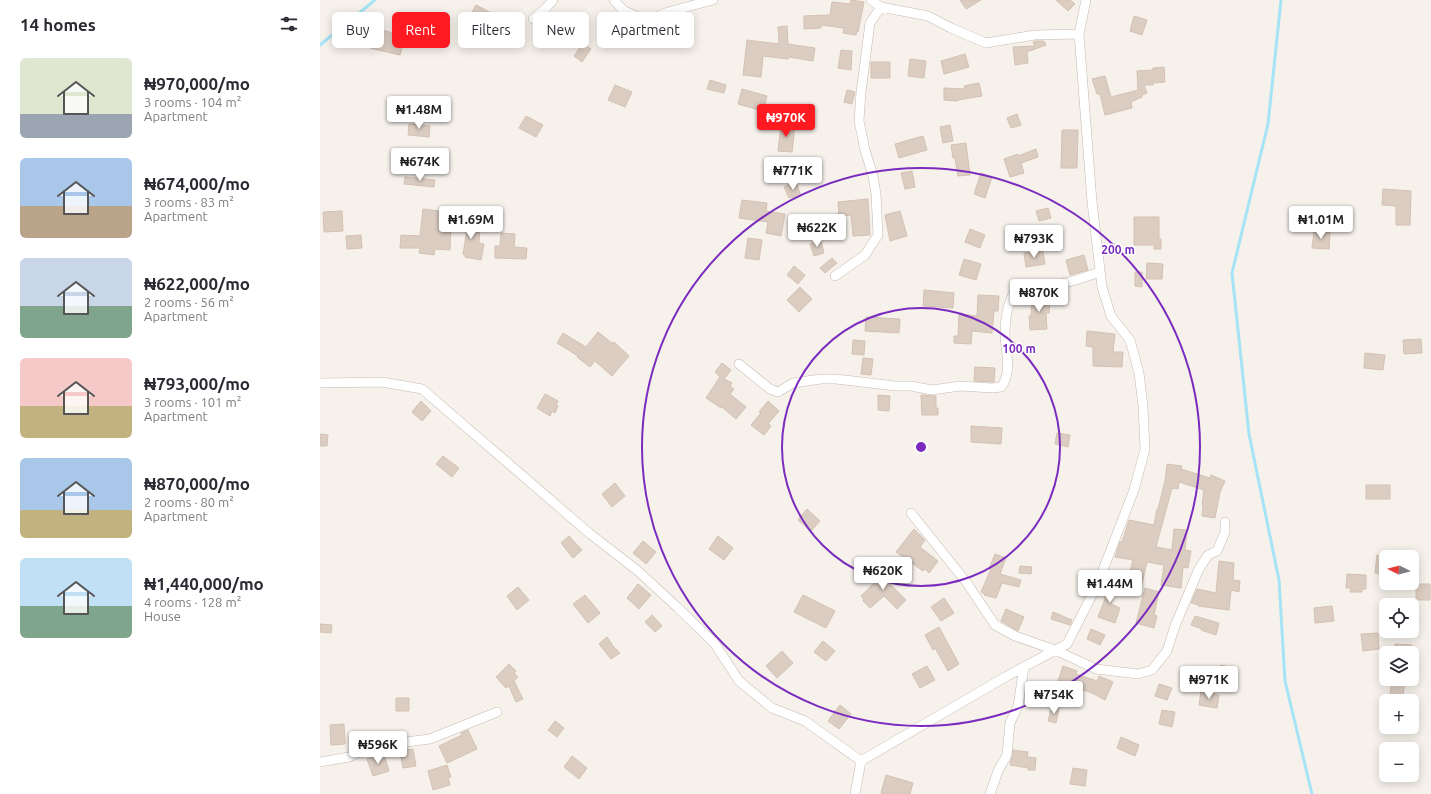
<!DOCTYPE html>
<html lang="en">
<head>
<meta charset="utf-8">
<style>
  :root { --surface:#fff; --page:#f2f2f3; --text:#2b2b33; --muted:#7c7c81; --accent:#ff1920 }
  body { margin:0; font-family:Ubuntu,sans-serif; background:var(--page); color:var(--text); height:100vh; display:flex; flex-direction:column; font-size:15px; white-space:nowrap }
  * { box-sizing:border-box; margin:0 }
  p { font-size:13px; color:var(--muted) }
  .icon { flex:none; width:22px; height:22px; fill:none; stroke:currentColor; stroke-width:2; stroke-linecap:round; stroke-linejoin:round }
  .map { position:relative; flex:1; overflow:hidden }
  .details { display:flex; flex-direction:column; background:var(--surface); width:320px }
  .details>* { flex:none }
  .banner { position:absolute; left:12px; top:12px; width:380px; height:36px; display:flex; gap:8px }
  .needle { width:26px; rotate:276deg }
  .controls { position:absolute; left:1059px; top:550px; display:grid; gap:8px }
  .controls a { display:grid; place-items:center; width:40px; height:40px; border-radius:6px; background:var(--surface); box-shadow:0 2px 10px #0003; font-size:20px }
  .price { position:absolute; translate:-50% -34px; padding:0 9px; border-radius:4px; background:#fff; color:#222; font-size:13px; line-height:26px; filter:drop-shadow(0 1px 2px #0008) }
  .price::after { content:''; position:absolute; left:50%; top:24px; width:12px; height:9px; margin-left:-6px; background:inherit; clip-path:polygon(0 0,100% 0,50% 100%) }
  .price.current { background:var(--accent); color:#fff }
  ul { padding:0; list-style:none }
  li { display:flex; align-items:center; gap:12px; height:100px; padding:0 20px }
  li span { display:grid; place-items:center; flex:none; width:112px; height:80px; border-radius:6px; color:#555 }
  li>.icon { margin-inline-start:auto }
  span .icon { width:48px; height:48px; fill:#fffc; stroke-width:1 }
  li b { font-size:17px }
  h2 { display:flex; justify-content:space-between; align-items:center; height:48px; padding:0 20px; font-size:17px }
  .tag { padding:0 14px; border-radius:6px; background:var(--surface); box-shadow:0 2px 10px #0003; font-size:14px; line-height:36px }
  .tag.current { background:var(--accent); color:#fff }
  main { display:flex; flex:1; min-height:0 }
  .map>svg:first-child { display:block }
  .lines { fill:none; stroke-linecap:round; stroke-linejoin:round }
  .stream { stroke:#a5e3f5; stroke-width:3 }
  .building { fill:#dccdc2; stroke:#d4c1b2 }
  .minor-casing { stroke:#c6baaf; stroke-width:10 }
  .minor { stroke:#fff; stroke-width:9 }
  .ring { fill:none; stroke:#7b2cbf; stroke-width:2 }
  .centre { fill:#7b2cbf; stroke:#fff; stroke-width:2 }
  .ring-label { font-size:12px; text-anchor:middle; font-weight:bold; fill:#7b2cbf; stroke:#fff; stroke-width:3; stroke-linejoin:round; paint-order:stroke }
</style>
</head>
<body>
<main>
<section class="details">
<h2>14 homes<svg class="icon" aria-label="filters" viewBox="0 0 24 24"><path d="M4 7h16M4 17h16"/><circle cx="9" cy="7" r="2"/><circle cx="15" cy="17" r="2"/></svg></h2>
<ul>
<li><span style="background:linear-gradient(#dfe7d0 70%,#9aa5b1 0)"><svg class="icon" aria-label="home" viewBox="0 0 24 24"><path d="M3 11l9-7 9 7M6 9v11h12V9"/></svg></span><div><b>₦970,000/mo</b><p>3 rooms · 104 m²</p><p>Apartment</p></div></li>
<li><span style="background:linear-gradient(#a9c7e8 60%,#b9a48a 0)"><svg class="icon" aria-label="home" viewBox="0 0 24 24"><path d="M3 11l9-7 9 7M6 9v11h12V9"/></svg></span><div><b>₦674,000/mo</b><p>3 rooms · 83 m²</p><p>Apartment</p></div></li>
<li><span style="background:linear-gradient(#c9d6e8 60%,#7fa58c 0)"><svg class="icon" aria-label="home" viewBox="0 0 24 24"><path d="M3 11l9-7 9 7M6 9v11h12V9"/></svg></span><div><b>₦622,000/mo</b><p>2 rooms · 56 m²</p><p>Apartment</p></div></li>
<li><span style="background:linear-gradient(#f6c9c9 60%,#c2b280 0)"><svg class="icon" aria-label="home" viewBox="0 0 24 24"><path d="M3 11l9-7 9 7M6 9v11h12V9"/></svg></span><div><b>₦793,000/mo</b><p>3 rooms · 101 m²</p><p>Apartment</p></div></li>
<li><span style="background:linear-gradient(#a9c7e8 65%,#c2b280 0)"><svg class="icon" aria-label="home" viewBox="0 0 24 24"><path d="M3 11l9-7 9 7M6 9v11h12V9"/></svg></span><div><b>₦870,000/mo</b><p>2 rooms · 80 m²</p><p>Apartment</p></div></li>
<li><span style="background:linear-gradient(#bfe0f5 60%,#7fa58c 0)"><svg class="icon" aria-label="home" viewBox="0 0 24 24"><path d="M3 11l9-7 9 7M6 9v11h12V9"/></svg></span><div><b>₦1,440,000/mo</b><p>4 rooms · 128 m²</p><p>House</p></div></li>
</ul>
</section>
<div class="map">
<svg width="1111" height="794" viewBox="0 0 1111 794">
  <rect width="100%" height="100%" fill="#f6f1eb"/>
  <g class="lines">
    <path class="stream" d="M961,0L948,124L912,273L929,434L959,580L965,681L992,794
      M0,45L55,0"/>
  </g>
  <path class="building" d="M531,0L544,2L538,32L537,31L536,35L523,33L524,28L501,25V28L484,29V16L510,15L512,2L530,4Z
    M640,0H661L646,9Z
    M736,0H750L755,4L748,11Z
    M156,5L179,17L171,32L148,20Z
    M814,16L827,20L822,35L810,31Z
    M467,26L468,44L495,48L493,61L469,57L468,59L443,56L441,77L423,75L427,40L459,44L458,27Z
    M54,28L85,36L80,55L50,48Z
    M716,41H724L726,45L707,52L708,63L695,65L693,47L715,46L713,42Z
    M263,43L271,49L262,62L254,56Z
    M521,50L532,51L531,70L518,68Z
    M645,54L649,67L624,74L621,61Z
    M590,59L606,61L604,78L588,76Z
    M551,62H570V78H551Z
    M844,67L845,82L833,83V85H824L827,93L822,95V97L811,102L812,108L785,115L780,94H777L772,79L785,76L791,97L818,90L817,71L833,70V68Z
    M390,80L406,85L404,93L387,89Z
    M659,83L662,96L638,100V101L624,100V88L645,89L644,86Z
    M295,85L312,92L305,107L288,100Z
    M422,89L447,96L443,111L418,104Z
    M527,90L535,92L532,104L524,102Z
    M697,114L701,125L691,128L687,118Z
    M206,116L223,125L216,137L199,128Z
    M89,124L110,126L109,137L88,135Z
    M461,125L475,126L472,152L458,151Z
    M630,125L633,141L623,143L620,127Z
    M742,130H758L757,168H741Z
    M603,136L607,150L579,158L575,144Z
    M646,143L650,175L638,176L635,158H633L631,145Z
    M716,149L718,157L701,163L704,173L690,177L684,159L698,154V156Z
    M592,171L595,187L585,189L581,173Z
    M661,173L672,177L665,198L654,194Z
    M85,177L115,180L114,187L84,184Z
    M476,182L481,196L469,198L464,187Z
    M1063,189L1091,191L1090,225H1076V206L1062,205Z
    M548,199L550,235L533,236L531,215L519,216L518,202Z
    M422,200L447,203L446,211L465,214L461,236L446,233L448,222L419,218Z
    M728,208L731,218L719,221L716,211Z
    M103,209L119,211V213L134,215L133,228H131L130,250L115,249L114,255L99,253L100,248H80L81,235L100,236Z
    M22,211L23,231L4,232L3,212Z
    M580,211L587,236L570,241L565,215Z
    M814,217H839V239H841V249H834V245H814Z
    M134,222L160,224L159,243L164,244L161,260L145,257V255L143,254L147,230L133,228Z
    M650,229L665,235L660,248L645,242Z
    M994,231L1010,232L1009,249L992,248Z
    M181,233L195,234L194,247L207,248L206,259L175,258V246H180Z
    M41,235L42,248L27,249L26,236Z
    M428,238L442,240L439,260L425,258Z
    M501,241L504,253L494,256L490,244Z
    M723,251L725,264L706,267L704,253Z
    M764,255L768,270L750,275L746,260Z
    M512,258L517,263L505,273L500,268Z
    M644,259L661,264L656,280L639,275Z
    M827,263L843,264L842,279H826Z
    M474,266L485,275L478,284L467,275Z
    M815,272H822V287L815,286Z
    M480,287L492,299L479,312L467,300Z
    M604,290L634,293L633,308L603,306Z
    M658,295L679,296L678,311H674L672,333L652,331L651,344L634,343V336H638L639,314L657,316Z
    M712,297H730L729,313H726L727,329L710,330L709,316H711Z
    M546,317L580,319L579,333L545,331Z
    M767,331L795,334L793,352H803L802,367L773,366V347L766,346Z
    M278,332L292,343L294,342L309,356L292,376L275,361L270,367L257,357L258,356L237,343L243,333L266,347Z
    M1101,339L1102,353L1084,354L1083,340Z
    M533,340L545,341L544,355L532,354Z
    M1045,353L1065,355L1063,370L1044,368Z
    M543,358L553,359L551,375L541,374Z
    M402,363L411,370L404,379L412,383L410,386L414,389L410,394L426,407L416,419L402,407L401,408L386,398L400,377L395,372Z
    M655,367L675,368L674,382L654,381Z
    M225,394L238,401L236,405L238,406L235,413L232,411L230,416L217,408Z
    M558,395L570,396L569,411L558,410Z
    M601,395L616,396V408H618V415H602Z
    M101,401L111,411L102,421L92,412Z
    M448,401L459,411L448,424L451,426L444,435L431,425L441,413L439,412Z
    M651,426L682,428L681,444L651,442Z
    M737,433L750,435L748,447L735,444Z
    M0,434L8,435L7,446H0Z
    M123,456L139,468L132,477L116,464Z
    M847,464L862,466L861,469L890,478L891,475L905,481L900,492L895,518L882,516L883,505H882L884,490L859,482L858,489L852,488L836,547L852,550L854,529L867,530L865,550L871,551L868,568L863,567L861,588L841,585L844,565L827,562L822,583L808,579L813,560L795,557L800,542H802L809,520L834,525L837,509H838L845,481Z
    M295,483L305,496L292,507L282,494Z
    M1046,485H1070V499H1046Z
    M487,509L500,521L491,531L478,520Z
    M594,529L605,540L600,547L618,561L609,573L605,569L603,571L576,552Z
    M249,536L262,550L253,558L241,543Z
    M398,536L413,548L404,560L389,549Z
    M323,541L336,552L326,564L313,553Z
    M675,554L686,558L680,574L701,580L699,587L682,583L676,598L664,595L665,594L661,592L671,569H669Z
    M1057,555L1066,556V574L1055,573Z
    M899,561L914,563L913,580L920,581L919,592L911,590L909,610L878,606L879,605L871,603L877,589L896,593Z
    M700,566L712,567L711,574L699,573Z
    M568,569L576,581L571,585L586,600L577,609L564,596L550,608L543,601L544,599L541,596L558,579L557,577Z
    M1027,574L1046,575V589H1042V592H1030L1031,588H1026Z
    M792,580L797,582L791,604L800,608L795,623L778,617L788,591L785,590L788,581L791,582Z
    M318,584L331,595L319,609L307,598Z
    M1096,584H1110V600H1096Z
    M198,587L209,600L197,610L187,596Z
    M825,588L839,592L834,615L837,616L834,628L816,623Z
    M265,595L280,613L268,623L253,604Z
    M483,595L515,611L506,628L474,612Z
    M624,598L634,613L621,621L611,607Z
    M1012,606L1014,621L995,623L994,608Z
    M686,609L704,617L698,631L681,621Z
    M733,612L752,620L750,625L731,619Z
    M332,615L342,626L335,632L325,622Z
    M875,616L899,623L896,635L881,630L882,629L871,625Z
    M0,624L12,625L11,633L0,632Z
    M619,627L639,664L628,671L615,648L613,650L605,635Z
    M771,629L785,635L780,645L767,639Z
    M1058,633L1059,649L1043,651L1041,634Z
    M287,637L292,644H291L300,653L291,659L279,644Z
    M503,641L515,651L506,661L494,652Z
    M1075,644L1092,645L1091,653H1074Z
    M462,651L473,663L457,678L446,666Z
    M189,664L196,671L194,673L198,677L194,681L203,699L196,702L189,686L186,688L176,677Z
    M901,665L914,668L910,685L896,681Z
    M607,666L615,680L600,688L592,674Z
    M743,666L757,671L756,674L777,681L779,676L793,682L785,700L772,693L738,681Z
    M1072,679H1085L1083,697L1070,695Z
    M839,684L852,688L847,700L835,696Z
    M881,691L899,695L897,708L879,705Z
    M76,698H89V711H76Z
    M520,705L531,714L519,729L508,721Z
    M732,706L739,708L736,723L728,721Z
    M842,710L855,712L852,727L839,724Z
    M235,721L244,728L237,737L228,730Z
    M24,724L25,744L11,745L10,725Z
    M148,730L157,749L127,763L119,746L142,735L141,733Z
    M801,737L819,745L815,756L797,748Z
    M93,749L96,766L83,768L80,751Z
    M693,750L708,752L707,757L716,758L715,770H708V768L690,765Z
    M64,754L69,771L53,776L47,759Z
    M252,756L267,768L259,779L244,767Z
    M127,765L131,777H128L130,785L113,790L108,771Z
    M753,768L767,770L765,786L750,784Z
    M566,775L593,783L590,794H566L561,793Z"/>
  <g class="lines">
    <defs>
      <path id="minor" d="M294,0L303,10L327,21L348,12L393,0
        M551,0L561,7L608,16L631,28L666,43L715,35L759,34
        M213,19L226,8L233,0
        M515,276L545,255L558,235L556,194L553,176L545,150L539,121L541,92L550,23L561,7
        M419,364L450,389L458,392L473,383L501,379H516L575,386H591L612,390L640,386L672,388L681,387C693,373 685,350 685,333C685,318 687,304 695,291L704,288H726L756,280L780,272
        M0,383L62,382L102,389L269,533L318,571L357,607L395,644L419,681L452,708L485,721L541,761
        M591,513L647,583L675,625L695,636L735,650L776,669L818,674L832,670L847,651L855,626L878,571L888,555L897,551L905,532V522
        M0,762L29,757L53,746L110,739L177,712
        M535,794L541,761L687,676L747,644L778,583L814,490L825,449L823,406L819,373L810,340L791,316L782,287L772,202L759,34L766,0
        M670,794L678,771L687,755L690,723L698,706L704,667"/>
    </defs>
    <use href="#minor" class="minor-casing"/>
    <use href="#minor" class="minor"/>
  </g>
  <g class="ring">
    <circle cx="601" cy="447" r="139"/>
    <circle cx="601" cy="447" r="279"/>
  </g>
  <circle cx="601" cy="447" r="6" class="centre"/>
  <g class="ring-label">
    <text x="798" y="254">200 m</text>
    <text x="699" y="353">100 m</text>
  </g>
</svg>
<div class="controls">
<a><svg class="needle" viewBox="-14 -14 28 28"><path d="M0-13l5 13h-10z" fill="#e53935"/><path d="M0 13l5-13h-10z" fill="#7c7c81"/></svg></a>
<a><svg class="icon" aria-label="locate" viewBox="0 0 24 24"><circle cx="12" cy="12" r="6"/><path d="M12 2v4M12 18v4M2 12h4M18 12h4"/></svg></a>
<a><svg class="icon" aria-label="layers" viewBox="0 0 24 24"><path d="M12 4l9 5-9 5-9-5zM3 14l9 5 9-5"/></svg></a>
<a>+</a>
<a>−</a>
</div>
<b class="price" style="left:99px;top:130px">₦1.48M</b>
<b class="price current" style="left:466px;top:138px">₦970K</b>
<b class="price" style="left:100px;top:182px">₦674K</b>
<b class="price" style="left:473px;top:191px">₦771K</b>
<b class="price" style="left:151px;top:240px">₦1.69M</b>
<b class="price" style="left:1001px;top:240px">₦1.01M</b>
<b class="price" style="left:497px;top:248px">₦622K</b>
<b class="price" style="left:714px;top:259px">₦793K</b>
<b class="price" style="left:719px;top:313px">₦870K</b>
<b class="price" style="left:563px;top:591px">₦620K</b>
<b class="price" style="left:790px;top:604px">₦1.44M</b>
<b class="price" style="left:889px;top:700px">₦971K</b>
<b class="price" style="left:734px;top:715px">₦754K</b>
<b class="price" style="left:58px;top:765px">₦596K</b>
<div class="banner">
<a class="tag">Buy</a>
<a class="tag current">Rent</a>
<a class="tag">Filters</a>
<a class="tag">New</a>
<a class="tag">Apartment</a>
</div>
</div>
</main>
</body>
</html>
